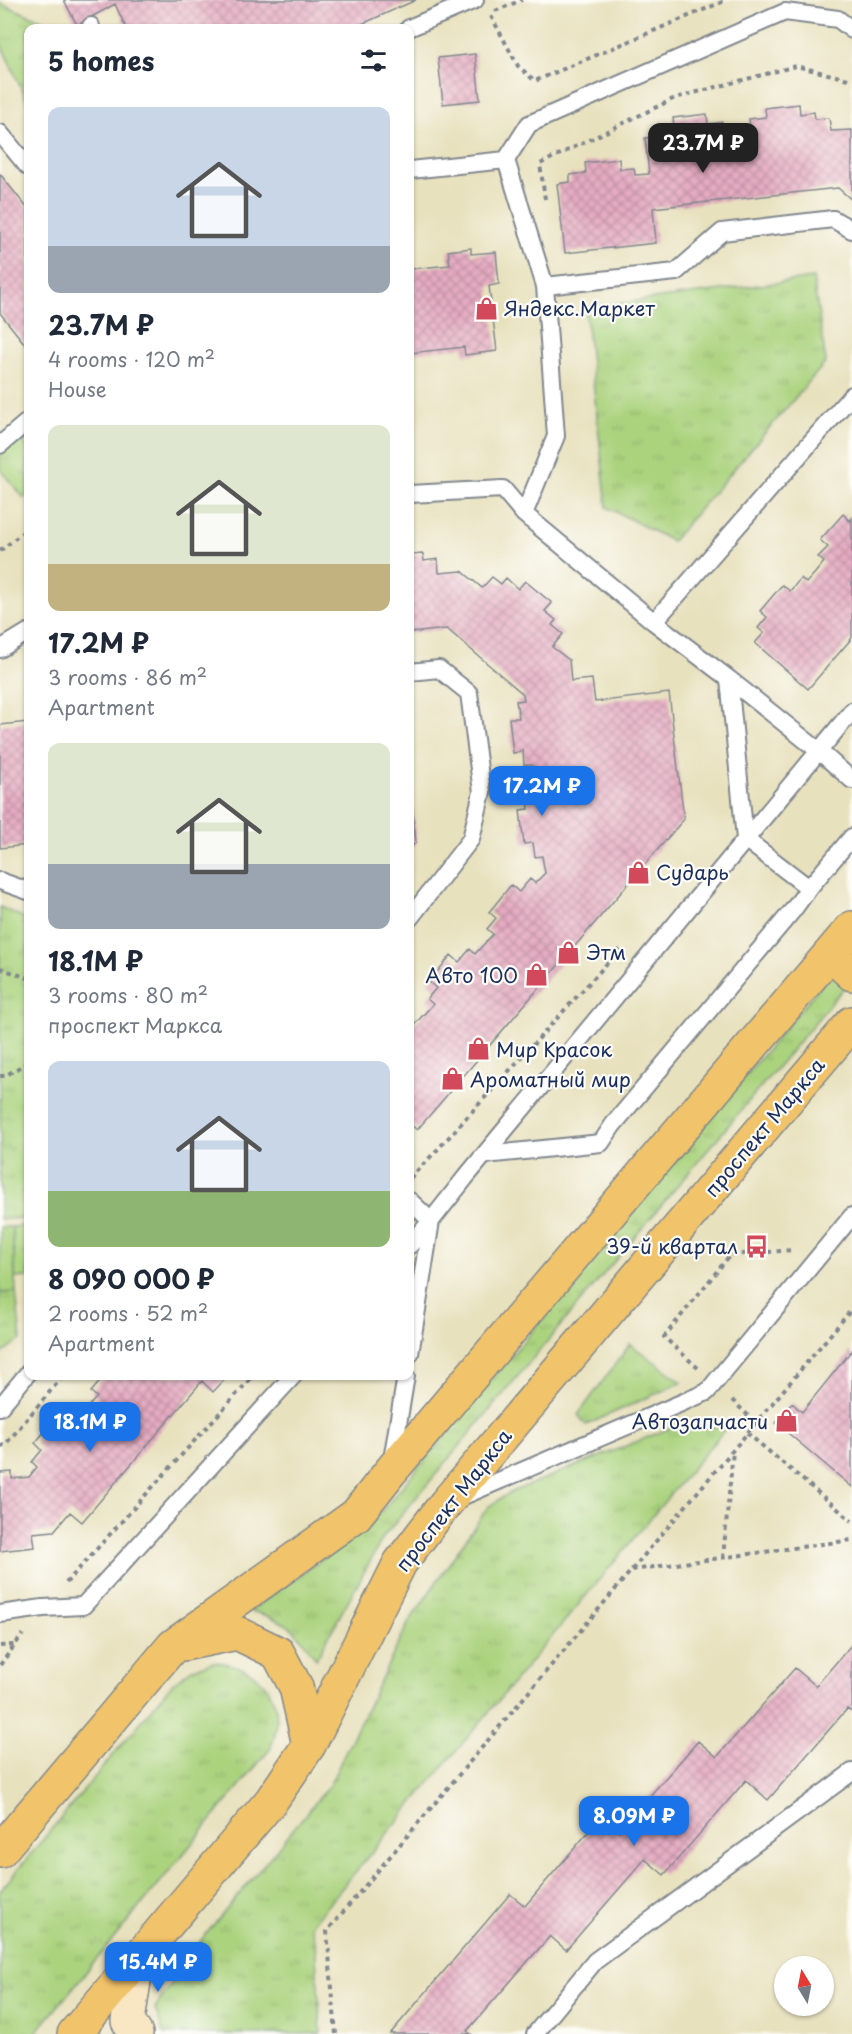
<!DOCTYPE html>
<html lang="en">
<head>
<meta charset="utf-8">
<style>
  :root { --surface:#fff; --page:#f6f6f7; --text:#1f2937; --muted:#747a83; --accent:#1a73e8 }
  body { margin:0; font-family:"Playpen Sans",sans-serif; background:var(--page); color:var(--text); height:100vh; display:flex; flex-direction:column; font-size:22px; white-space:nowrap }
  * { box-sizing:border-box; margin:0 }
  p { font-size:20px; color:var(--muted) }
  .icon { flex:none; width:33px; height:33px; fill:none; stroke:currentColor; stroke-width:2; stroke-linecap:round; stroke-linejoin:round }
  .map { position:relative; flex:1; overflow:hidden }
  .drawer { position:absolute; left:24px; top:24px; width:390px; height:1356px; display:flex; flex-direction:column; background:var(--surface); border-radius:12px; box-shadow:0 2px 4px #0004 }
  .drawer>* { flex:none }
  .needle { width:39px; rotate:350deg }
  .fabs { position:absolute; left:774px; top:1956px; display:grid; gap:12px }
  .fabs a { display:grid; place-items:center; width:60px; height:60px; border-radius:50%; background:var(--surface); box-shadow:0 2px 4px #0004; font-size:30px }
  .price { position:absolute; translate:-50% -51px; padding:0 14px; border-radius:12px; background:var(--accent); color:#fff; font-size:20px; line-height:39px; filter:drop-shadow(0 2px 3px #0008) }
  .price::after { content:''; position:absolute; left:50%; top:36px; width:18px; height:14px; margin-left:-9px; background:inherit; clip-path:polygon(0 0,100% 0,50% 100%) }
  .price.active { background:#222; color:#fff }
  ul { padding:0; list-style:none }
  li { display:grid; align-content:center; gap:12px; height:318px; padding:0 24px }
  li span { display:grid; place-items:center; height:186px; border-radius:12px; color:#555 }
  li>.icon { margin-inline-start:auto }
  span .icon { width:108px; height:108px; fill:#fffc; stroke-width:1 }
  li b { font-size:26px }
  h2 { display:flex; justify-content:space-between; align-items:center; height:72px; padding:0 24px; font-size:26px }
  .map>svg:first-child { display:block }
  .grass { fill:url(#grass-tufts); stroke:#63816e; stroke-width:1.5 }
  .garden { fill:#abd37e; stroke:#63816e; stroke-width:1.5 }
  .building { fill:url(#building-cross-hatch) }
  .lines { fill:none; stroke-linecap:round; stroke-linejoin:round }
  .service-casing { stroke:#82888e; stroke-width:20 }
  .secondary-casing { stroke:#82888e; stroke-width:36 }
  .primary-casing { stroke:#82888e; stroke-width:36 }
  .path { stroke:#82888e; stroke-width:4; stroke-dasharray:4.5 4.5; stroke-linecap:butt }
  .service { stroke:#fff; stroke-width:16 }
  .secondary { stroke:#f9e7c3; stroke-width:33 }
  .primary { stroke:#f1c36a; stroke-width:33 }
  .labels { text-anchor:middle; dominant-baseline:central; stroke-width:4.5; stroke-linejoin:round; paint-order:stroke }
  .poi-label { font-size:20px; fill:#1b2f5e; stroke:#fdfcf7; text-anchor:start }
  .street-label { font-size:20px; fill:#1b2f5e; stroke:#fdfcf7 }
</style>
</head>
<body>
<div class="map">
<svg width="852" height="2034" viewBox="0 0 852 2034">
  <defs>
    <pattern id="grass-tufts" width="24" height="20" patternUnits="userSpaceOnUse" patternTransform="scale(1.5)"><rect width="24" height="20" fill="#abd37e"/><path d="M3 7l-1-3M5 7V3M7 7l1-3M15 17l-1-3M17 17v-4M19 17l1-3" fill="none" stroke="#93b56f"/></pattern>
    <pattern id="building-cross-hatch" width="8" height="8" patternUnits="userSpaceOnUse" patternTransform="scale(1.5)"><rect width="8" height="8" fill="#e6acc1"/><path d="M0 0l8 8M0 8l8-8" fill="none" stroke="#ba8ca0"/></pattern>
  </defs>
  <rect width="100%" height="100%" fill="#fdfcf7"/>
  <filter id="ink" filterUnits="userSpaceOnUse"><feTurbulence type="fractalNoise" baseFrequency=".0167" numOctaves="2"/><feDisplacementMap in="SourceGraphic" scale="12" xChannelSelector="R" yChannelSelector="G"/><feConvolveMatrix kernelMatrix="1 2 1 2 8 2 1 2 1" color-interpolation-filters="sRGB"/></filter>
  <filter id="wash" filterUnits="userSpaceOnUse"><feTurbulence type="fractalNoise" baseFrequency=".008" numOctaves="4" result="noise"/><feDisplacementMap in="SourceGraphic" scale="24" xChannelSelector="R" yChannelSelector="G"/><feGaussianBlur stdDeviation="1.35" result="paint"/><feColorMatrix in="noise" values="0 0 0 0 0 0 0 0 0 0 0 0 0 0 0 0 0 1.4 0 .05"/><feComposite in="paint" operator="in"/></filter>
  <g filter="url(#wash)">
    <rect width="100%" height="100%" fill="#e8e1be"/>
    <path class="grass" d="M0,3L60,28H28V103L0,42Z
      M813,278L826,362L672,541L607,507L585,308Z
      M28,428V494L24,498L0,470V450Z
      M0,907L24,918L28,937V1218L0,1219Z
      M852,948V978L384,1536L316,1659C296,1628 287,1620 250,1611L370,1525Z
      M28,1225V1277L15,1278L12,1227Z
      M16,1292L21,1340L0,1355V1293Z
      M630,1344L682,1382L586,1425L578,1415Z
      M678,1425L726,1428L311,1925L315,1941L321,2034H164L155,2008L202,1939L329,1786L409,1622L488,1507L509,1493Z
      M213,1662C263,1664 290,1703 270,1749L35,2034H0V1891L173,1683L192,1669Z"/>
    <path class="garden" d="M0,1227H12L16,1292L0,1293Z"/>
    <g id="blocks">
      <path class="building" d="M64,0H416L353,28H126L115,4L77,25Z
        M475,54L480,100L443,104L438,58Z
        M799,104L800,114L814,112L815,119L829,118L831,131L852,130V200L838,188L653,208L656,243L565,253L557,184L570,182V175L586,173L585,163L619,159L620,169L634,168L635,175L649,174L645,138L658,137L657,129L674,127L673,118L707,114L708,124L722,122L723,129L750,127L749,119L766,117L765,108Z
        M0,174L28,209V348L0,313Z
        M471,248V254L496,252L499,284L489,286L497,351L465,355L464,347L410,353V269L450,265L448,251Z
        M843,514L850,521L852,518V638L808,689L755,643L764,633L758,628L767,617L760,611L782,585L790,591L801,578L806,583L815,573L824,562L818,557L828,547L820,540Z
        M423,554L424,561L438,559L439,573L462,571L482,588L492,577L501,584L506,578L518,589L525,581L552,603L545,611L556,620L552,625L563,634L552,647L569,660L571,681L592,679L595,702L669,693L684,819L417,1130L410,1124V1020L415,1024L433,1004L427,999L436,988L429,982L451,955L459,962L470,949L475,954L493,934L487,929L496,918L489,912L511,885L519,892L530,879L535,883L545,873L542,856L535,857L533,843L524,844L522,828L520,810L529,809L527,792L535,791L533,779L532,765H524L523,751L513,753L509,718H519L516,701L524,700L523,694L447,629L410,633V555Z
        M28,722V845L0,848V725Z
        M410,796H411L416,842L410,849Z
        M852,1350V1487L776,1423L792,1403L802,1412Z
        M98,1376H228L213,1392L202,1381L82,1522L70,1512L54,1531L33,1533L35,1547L0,1551V1473L12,1472V1479L29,1477L37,1467L32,1462L42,1450L35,1443L57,1417L65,1423L74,1413L79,1417L97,1397L91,1392L102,1379Z
        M852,1644V1712L847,1709L768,1800L746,1780L664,1875L645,1859L566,1950L550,1936L467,2031L471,2034H390L510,1894L525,1906L602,1816L619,1831L698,1741L717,1757L795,1668L816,1686Z"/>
    </g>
  </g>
  <g filter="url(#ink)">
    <use href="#blocks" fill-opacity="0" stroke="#82888e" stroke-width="1.5"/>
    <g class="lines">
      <defs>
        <path id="service" d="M91,26V28
          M409,28L475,0
          M0,133L28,167
          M506,160L529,124L785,12L838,19L852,30
          M410,170L506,160L545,286L676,272L722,232L833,219L852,230
          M0,445L28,421
          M410,494L503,489L524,514L654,622L729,679L745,839L809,888L793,910L613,1125L601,1143L485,1155
          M524,514L556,436L545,286
          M654,622L852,395
          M0,649L28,632
          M410,672L439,669L469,693L482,792L471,839L410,918
          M729,679L819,751L852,780
          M0,881L28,891
          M809,888L852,837
          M410,1201L431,1221L410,1245
          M410,1354L431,1221L465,1178L852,711
          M0,1407L28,1373
          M392,1460L406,1376
          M461,1497L707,1392L852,1216
          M0,1614L43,1608L83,1606L293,1376
          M535,2034L595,1961L852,1772"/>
        <path id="secondary" d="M136,2034L128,2021L137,1961"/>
        <path id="primary" d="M830,954L852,974
          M183,1644L237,1633L278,1653L296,1687L309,1745
          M0,1851L173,1646L356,1515L390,1472L852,928
          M74,2034L271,1801L309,1745L400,1563L446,1503L852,1023"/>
      </defs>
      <use href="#service" class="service-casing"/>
      <use href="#secondary" class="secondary-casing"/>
      <use href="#primary" class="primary-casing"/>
      <path class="path" d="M495,11L522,0
        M491,16L518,66L535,81L727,0
        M545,199L540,164L675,98L796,66L852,80
        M0,551L28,528
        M0,968L28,978
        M0,1076H5L28,1062
        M410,1178L438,1149L622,947
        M698,1368L664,1337L730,1255L793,1250
        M732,1400L756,1423
        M747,1433L852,1521
        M0,1446L5,1445L63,1376
        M723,1558L733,1451
        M632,1570L852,1540
        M66,1583L253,1376
        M0,1646L14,1645
        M0,1665L23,1634
        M336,2034L327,1931L852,1309"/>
      <use href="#service" class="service"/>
      <use href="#secondary" class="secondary"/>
      <use href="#primary" class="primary"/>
    </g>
  </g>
  <defs>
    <symbol id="shop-bare" viewBox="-9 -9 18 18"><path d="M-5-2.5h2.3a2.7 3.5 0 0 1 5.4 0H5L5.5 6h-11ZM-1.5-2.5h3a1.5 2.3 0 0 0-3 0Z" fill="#d1495b" stroke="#fdfcf7" stroke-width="2.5" paint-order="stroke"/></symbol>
    <symbol id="bus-bare" viewBox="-9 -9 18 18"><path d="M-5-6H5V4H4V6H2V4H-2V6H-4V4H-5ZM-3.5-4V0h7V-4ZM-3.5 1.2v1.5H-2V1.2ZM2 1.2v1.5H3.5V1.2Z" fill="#d1495b" stroke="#fdfcf7" stroke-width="2.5" paint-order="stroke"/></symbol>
  </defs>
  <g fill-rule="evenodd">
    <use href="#shop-bare" x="470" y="292" width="33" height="33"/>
    <use href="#shop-bare" x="622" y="856" width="33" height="33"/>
    <use href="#shop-bare" x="552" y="936" width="33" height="33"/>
    <use href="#shop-bare" x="520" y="958" width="33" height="33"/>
    <use href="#shop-bare" x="462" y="1032" width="33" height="33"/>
    <use href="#shop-bare" x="436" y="1062" width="33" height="33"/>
    <use href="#bus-bare" x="740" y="1230" width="33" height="33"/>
    <use href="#shop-bare" x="770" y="1404" width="33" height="33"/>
  </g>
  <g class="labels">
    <g class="poi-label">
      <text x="504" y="308">Яндекс.Маркет</text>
      <text x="656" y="872">Сударь</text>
      <text x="587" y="952">Этм</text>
      <text x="518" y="975" text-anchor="end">Авто 100</text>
      <text x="496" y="1049">Мир Красок</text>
      <text x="470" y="1079">Ароматный мир</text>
      <text x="738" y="1246" text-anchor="end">39-й квартал</text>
      <text x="768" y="1421" text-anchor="end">Автозапчасти</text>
    </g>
    <g class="street-label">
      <text transform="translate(764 1127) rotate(-50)">проспект Маркса</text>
      <text transform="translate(453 1500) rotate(-52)">проспект Маркса</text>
    </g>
  </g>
</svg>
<div class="fabs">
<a><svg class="needle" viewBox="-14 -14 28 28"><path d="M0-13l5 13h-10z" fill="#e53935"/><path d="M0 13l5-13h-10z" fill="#747a83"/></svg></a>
</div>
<b class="price active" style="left:703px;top:174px">23.7M ₽</b>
<b class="price" style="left:542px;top:817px">17.2M ₽</b>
<b class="price" style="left:90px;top:1453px">18.1M ₽</b>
<b class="price" style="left:634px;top:1847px">8.09M ₽</b>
<b class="price" style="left:158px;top:1993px">15.4M ₽</b>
<section class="drawer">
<h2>5 homes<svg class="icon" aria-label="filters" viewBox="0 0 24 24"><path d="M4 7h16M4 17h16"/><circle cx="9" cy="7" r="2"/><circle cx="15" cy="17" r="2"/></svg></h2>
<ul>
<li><span style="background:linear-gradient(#c9d6e8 75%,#9aa5b1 0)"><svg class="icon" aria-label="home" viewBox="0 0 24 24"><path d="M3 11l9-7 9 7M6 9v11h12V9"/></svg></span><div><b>23.7M ₽</b><p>4 rooms · 120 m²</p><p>House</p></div></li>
<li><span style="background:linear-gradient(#dfe7d0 75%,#c2b280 0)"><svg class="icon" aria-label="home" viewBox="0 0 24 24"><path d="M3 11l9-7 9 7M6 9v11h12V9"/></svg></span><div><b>17.2M ₽</b><p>3 rooms · 86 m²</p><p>Apartment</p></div></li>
<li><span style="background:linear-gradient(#dfe7d0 65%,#9aa5b1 0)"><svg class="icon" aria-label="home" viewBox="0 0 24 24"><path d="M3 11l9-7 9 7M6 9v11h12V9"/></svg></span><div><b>18.1M ₽</b><p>3 rooms · 80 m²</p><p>проспект Маркса</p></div></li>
<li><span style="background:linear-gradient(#c9d6e8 70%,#8fb573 0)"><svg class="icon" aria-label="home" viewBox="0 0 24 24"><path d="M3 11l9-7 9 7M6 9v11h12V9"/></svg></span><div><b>8 090 000 ₽</b><p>2 rooms · 52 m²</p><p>Apartment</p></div></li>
</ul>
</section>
</div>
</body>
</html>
